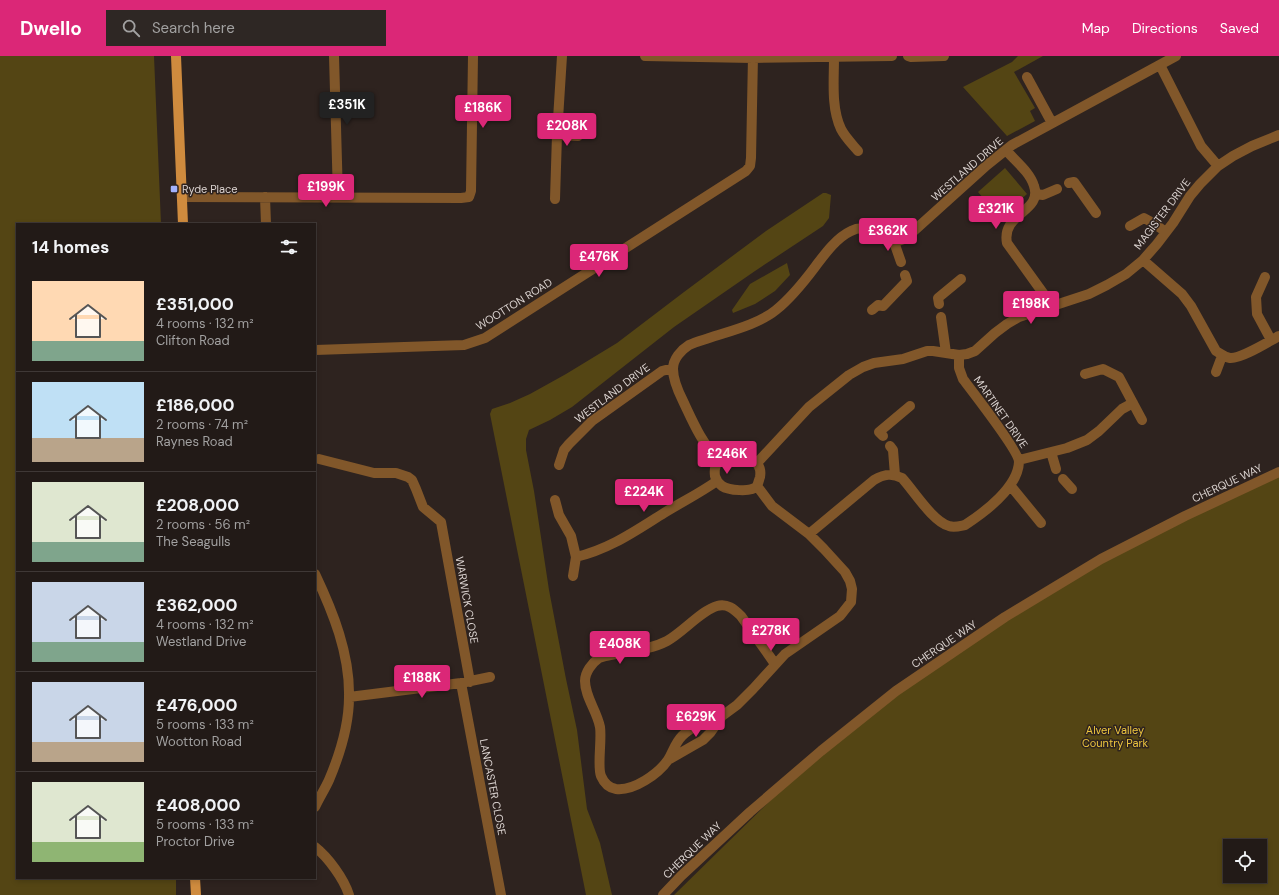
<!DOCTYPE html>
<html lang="en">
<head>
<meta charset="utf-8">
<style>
  :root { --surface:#221a17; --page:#2e2724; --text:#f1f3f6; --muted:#a2a1a1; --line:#3f3836; --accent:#db2777 }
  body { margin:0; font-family:"DM Sans",sans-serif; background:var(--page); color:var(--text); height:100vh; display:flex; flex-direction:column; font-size:15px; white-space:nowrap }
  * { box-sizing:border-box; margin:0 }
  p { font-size:13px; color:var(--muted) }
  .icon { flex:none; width:22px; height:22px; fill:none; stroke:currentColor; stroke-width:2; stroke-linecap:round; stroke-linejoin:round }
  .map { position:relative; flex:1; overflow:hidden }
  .sheet { position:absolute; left:16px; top:167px; width:300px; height:656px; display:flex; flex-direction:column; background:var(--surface); border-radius:0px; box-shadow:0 2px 6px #0003,0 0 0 1px var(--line) }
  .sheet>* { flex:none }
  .fabs { position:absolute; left:1223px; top:783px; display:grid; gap:8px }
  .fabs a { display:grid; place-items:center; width:44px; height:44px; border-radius:0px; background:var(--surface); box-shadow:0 2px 6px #0003,0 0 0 1px var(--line); font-size:20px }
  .price { position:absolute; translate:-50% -34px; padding:0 9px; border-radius:4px; background:var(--accent); color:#fff; font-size:13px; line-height:26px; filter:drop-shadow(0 1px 2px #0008) }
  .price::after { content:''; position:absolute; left:50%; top:24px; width:12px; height:9px; margin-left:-6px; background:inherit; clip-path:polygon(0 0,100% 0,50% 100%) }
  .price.selected { background:#222; color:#fff }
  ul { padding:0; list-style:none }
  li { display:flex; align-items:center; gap:12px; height:100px; padding:0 16px }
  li+li { border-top:1px solid var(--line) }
  li span { display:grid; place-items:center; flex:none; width:112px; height:80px; border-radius:0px; color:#555 }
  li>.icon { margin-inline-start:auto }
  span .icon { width:48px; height:48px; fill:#fffc; stroke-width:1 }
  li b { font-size:17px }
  h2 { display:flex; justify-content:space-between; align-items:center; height:48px; padding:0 16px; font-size:17px }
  header { display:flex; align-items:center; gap:24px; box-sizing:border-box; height:56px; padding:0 20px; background:var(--accent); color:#fff }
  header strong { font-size:19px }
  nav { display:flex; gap:22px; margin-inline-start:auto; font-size:14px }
  .search { width:280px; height:36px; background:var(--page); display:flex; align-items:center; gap:10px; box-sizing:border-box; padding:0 14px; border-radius:0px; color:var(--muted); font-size:15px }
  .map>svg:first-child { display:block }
  .green { fill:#544514; fill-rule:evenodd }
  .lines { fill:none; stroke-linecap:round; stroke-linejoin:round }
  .minor { stroke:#81572a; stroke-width:10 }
  .major { stroke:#cf8b3e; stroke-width:10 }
  .poi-dot { fill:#a3b2fd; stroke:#2e231f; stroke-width:1.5 }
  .labels { text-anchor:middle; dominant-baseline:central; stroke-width:3; stroke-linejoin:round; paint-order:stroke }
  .street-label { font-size:11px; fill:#dbd3d0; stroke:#2e231f }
  .poi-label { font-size:11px; fill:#dbd3d0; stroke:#2e231f; text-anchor:start }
  .park-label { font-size:11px; fill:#eec63e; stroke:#2e231f }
</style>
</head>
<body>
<header>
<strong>Dwello</strong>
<div class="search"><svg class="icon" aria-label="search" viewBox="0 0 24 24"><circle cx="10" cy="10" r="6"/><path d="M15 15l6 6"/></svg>Search here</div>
<nav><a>Map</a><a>Directions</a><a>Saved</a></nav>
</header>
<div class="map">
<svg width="1279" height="839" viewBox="0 0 1279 839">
  <rect width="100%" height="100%" fill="#2e231f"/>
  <path class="green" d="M0,0H154L161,168H17V822H176V839H0Z
    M1018,0H1043L1014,16L1035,52L1030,55L1035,65L1007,80L963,31L1012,6Z
    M1005,112L1027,138L1000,162L978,136Z
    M823,137H826L831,139L829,162L823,170L755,215L674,271L572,351L550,364L529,374L526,383V394L534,435L549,534L566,623L577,674L587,753L600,787L612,839H586L490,358L492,353L510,347L530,338L566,318L617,287L684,236L766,175Z
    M787,207L790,219L775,235L755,248L733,257L732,254L750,228Z
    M1279,414V839H674L821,695L1005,561L1185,460ZM1230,790H1260V820H1230Z"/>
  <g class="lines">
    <path class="minor" d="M334,0L338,141
      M645,0L753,2L892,0
      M908,0L911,1L944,0
      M834,2C834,24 831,52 841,73C845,81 852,88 858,95
      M1160,9L1201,90L1218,110
      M1027,21L1052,67
      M557,79L578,80
      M1006,94C1015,105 1030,116 1034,130C1043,156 1001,157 1007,187L1043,237L1048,251
      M1069,127L1074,126L1096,157
      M1036,138L1043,139L1057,133
      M182,141L461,142L469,141L471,135L473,0
      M265,141L266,168
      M555,143L557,79L562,0
      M1130,170L1144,162L1153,167L1166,176
      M894,186L901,206
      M1143,204L1182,238L1191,250L1216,295C1221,298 1224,301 1230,302C1241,303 1268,286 1279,280
      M1265,221L1256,241L1257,258L1271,284
      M939,248L938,242L961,223
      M872,254L878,249L883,250L907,225L905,219
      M941,261L946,297
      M315,294L464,289L485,282L746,115L750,110L751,102L753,0
      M1216,316L1222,300
      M1085,318L1103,313L1119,321L1142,364
      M883,380L879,376L910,350
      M890,390L893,394L895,419
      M1051,396L1056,413
      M734,397C747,399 763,405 760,421C759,424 758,428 757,430C751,437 728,434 722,430C718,427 716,424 715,420C713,406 722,399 734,397Z
      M319,403L374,417H396L408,421L412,424L416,433L423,451L441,466L470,626
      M719,404C702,388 693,366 683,345C678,335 673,324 673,313C673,303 681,294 689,289C695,286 703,284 709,282C730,275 759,268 776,254C791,242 803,227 815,211C824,199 836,182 851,175C875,163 881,196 906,182L987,109L1012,89L1176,0
      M1019,404L1067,392L1087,384L1099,375L1122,353L1133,347
      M757,407L809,351L849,319L863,311L874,307L903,303L927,295H933L959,299L967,298L975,295L995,277L1007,268L1019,261L1089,238L1107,229L1126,218L1143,204L1157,188L1173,167L1190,140L1200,128L1218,110L1233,100L1252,90L1279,79
      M559,409L564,394L569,388L592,365L662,315L673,312
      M1063,423L1072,433
      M1010,429L1041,467
      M555,444L559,459L571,480L576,501L573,520
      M809,478L874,424C884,418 892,417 902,422C914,435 933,466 949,470C954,472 960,470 965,469C985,456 1018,431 1019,406C1019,395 972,335 963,323L959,312V299
      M576,501C610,493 635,475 664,457C682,446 700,437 717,425
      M315,518C333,556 350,598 349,641C349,669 340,698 329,724C325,733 319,742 315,751
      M461,627L501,839
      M349,641L461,627L490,621
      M722,660C708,665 693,669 682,680C675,687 673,696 668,704C658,718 634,735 616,733C609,732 604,727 601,720C597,711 602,684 600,671C597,655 585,641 585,625C585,616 592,607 599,602C621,595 646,596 667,585C682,577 702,554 717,550C727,547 734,553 741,560L775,608
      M668,704L703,684L710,677L722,660L737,649L753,633L785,598L840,560L851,546L852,533L850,525L845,516L824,493L809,478L772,450L757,430
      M315,791C328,801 344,823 349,839
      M663,839L681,820L750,756L821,695L896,635L1005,561L1101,503L1185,460L1279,416"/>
    <path class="major" d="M176,0L183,168
      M195,822L196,839"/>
  </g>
  <rect class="poi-dot" x="170" y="129" width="8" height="8" rx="2"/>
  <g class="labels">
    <g class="street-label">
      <text transform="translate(967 113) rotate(-41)">WESTLAND DRIVE</text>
      <text transform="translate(1162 158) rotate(-53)">MAGISTER DRIVE</text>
      <text transform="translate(514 248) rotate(-32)">WOOTTON ROAD</text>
      <text transform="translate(612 337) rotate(-37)">WESTLAND DRIVE</text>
      <text transform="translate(1001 356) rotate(55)">MARTINET DRIVE</text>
      <text transform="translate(1227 427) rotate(-25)">CHERQUE WAY</text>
      <text transform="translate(467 544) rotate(80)">WARWICK CLOSE</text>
      <text transform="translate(944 588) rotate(-34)">CHERQUE WAY</text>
      <text transform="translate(493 731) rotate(79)">LANCASTER CLOSE</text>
      <text transform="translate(692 794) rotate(-44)">CHERQUE WAY</text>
    </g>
    <g class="poi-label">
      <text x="182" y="133">Ryde Place</text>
    </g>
    <g class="park-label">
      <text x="1115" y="674">Alver Valley<tspan x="1115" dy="13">Country Park</tspan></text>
    </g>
  </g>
</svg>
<div class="fabs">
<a><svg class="icon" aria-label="locate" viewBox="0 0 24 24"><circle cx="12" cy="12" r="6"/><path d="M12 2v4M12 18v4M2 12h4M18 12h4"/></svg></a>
</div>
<b class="price selected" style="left:347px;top:70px">£351K</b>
<b class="price" style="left:483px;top:73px">£186K</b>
<b class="price" style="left:567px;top:91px">£208K</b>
<b class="price" style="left:326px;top:152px">£199K</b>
<b class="price" style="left:996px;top:174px">£321K</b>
<b class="price" style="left:888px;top:196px">£362K</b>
<b class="price" style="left:599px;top:222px">£476K</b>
<b class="price" style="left:1031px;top:269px">£198K</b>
<b class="price" style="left:727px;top:419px">£246K</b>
<b class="price" style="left:644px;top:457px">£224K</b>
<b class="price" style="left:771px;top:596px">£278K</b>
<b class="price" style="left:620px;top:609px">£408K</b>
<b class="price" style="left:422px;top:643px">£188K</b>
<b class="price" style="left:696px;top:682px">£629K</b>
<section class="sheet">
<h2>14 homes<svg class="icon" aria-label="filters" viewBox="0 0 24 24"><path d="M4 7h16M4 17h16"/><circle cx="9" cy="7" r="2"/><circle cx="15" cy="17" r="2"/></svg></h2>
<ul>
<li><span style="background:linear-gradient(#ffd9b3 75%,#7fa58c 0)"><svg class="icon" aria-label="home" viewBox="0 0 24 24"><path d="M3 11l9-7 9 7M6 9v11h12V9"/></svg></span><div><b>£351,000</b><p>4 rooms · 132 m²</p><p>Clifton Road</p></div></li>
<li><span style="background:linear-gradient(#bfe0f5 70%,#b9a48a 0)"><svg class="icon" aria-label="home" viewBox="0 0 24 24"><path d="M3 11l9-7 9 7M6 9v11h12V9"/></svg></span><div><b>£186,000</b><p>2 rooms · 74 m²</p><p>Raynes Road</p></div></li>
<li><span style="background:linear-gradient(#dfe7d0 75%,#7fa58c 0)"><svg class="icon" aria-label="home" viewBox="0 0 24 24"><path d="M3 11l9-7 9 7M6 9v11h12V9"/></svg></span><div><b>£208,000</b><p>2 rooms · 56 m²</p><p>The Seagulls</p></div></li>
<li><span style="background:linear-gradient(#c9d6e8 75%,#7fa58c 0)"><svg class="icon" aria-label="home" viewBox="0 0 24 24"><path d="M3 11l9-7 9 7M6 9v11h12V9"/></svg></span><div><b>£362,000</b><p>4 rooms · 132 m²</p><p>Westland Drive</p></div></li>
<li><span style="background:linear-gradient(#c9d6e8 75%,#b9a48a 0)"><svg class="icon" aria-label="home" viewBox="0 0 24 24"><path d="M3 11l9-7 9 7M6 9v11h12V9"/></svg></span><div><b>£476,000</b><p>5 rooms · 133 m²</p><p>Wootton Road</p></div></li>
<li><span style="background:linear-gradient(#dfe7d0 75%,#8fb573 0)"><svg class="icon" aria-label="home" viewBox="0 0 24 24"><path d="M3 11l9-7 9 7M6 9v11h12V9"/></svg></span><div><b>£408,000</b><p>5 rooms · 133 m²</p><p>Proctor Drive</p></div></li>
</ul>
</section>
</div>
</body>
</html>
